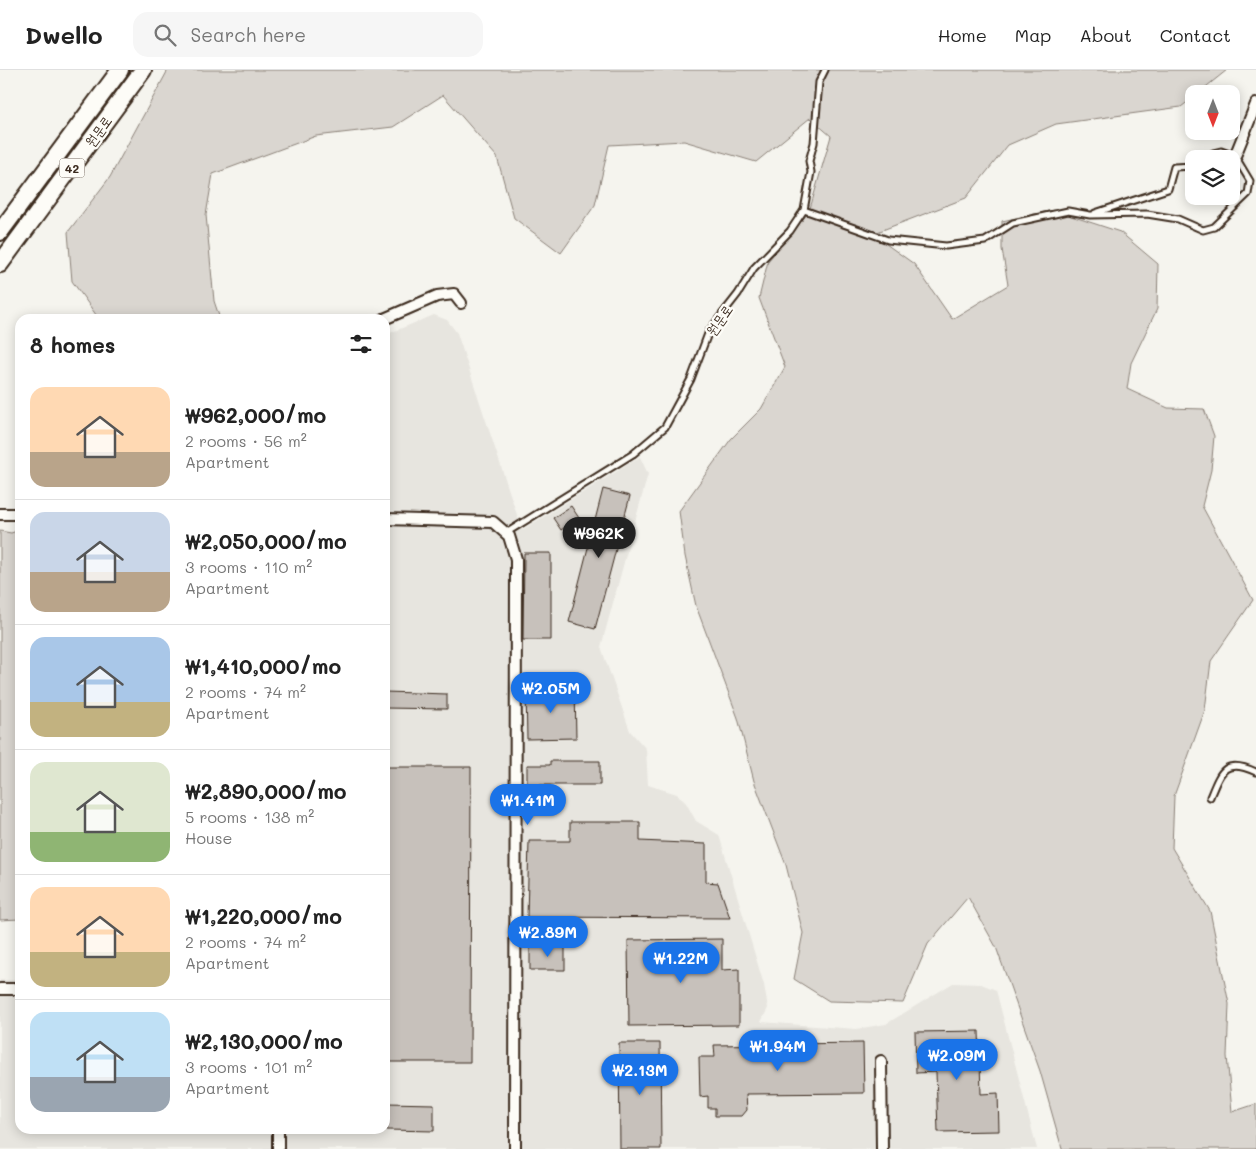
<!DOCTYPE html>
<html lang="en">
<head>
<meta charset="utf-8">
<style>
  :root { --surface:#fff; --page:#f6f6f6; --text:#222; --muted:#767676; --line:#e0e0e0; --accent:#1a73e8 }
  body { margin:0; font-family:Mali,"Poor Story",sans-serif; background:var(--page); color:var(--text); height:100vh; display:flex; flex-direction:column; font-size:19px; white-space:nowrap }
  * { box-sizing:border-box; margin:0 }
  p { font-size:16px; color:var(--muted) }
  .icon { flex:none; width:28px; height:28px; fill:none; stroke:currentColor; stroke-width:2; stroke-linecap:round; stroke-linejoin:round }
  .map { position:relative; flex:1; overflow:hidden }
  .drawer { position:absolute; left:15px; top:244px; width:375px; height:820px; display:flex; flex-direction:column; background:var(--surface); border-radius:15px; box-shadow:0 2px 12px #0003 }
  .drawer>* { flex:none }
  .needle { width:32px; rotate:180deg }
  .buttons { position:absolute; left:1185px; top:15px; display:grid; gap:10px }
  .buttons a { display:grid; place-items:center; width:55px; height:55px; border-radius:10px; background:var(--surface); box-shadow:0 2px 12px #0003; font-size:25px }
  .price { position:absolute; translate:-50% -42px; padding:0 11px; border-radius:18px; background:var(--accent); color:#fff; font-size:16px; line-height:32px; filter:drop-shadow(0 1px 2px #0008) }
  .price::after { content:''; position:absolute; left:50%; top:30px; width:15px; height:11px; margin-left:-8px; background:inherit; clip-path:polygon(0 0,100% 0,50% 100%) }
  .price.active { background:#222; color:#fff }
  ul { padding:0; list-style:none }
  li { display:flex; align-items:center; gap:15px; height:125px; padding:0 15px }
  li+li { border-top:1px solid var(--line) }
  li span { display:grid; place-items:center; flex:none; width:140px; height:100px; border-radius:15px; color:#555 }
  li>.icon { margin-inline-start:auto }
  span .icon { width:60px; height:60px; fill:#fffc; stroke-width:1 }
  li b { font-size:21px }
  h2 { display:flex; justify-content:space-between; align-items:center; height:60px; padding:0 15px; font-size:21px }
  header { display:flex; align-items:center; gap:30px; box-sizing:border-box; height:70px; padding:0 25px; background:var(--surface); border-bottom:1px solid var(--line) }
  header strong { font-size:24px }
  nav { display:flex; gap:28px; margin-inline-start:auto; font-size:18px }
  .search { width:350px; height:45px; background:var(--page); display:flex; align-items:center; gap:12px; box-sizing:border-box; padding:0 18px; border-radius:15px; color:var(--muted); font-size:19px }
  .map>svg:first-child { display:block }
  .built { fill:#e7e5df }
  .green { fill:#dad6d0; stroke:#8a8077 }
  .building { fill:#c7c1bb; stroke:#3b2a1e }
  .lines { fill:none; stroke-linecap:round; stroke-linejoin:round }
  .service-casing { stroke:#3b2a1e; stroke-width:9 }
  .minor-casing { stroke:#3b2a1e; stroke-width:14 }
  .trunk-casing { stroke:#3b2a1e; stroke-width:20 }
  .service { stroke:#fdfcf7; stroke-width:5 }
  .minor { stroke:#fdfcf7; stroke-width:10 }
  .trunk { stroke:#fdfcf7; stroke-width:16 }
  .labels { text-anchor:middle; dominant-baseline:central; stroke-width:4.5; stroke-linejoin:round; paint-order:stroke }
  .shield { fill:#fdfcf7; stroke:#75695f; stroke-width:1 }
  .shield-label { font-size:12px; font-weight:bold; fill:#3b2a1e }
  .street-label { font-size:14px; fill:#3b2a1e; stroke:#fdfcf7 }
</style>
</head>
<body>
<header>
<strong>Dwello</strong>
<div class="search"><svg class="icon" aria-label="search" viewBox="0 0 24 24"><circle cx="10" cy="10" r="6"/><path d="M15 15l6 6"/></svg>Search here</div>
<nav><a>Home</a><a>Map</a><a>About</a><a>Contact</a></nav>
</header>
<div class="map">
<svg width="1256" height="1079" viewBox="0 0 1256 1079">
  <rect width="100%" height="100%" fill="#f5f4ee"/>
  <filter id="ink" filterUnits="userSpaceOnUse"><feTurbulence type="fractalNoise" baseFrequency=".02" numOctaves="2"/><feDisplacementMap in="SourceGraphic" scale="10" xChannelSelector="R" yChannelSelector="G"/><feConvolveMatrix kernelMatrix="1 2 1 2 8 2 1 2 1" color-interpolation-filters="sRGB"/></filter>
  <g filter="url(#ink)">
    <path class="built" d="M434,245L447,250L457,263L522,460L640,387L648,404L601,577L630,661L646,679L648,715L677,724L686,733L696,751L719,765L764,915L768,938L761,952L856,959L886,954L953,913L981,914L996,920L1037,1079H0V910H20V1059H385V265Z"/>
    <path class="green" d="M168,0H1227L1197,24H1194V27L1181,37L1056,54L1008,75L966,128L872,164L914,194L952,249L1008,215L1002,179V151L1053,140L1120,162L1158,194L1157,239L1131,293L1127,319L1168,338L1204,339L1214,366L1211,400L1202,436L1253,530L1211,591L1205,640L1174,726L1172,778L1210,841L1229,934L1227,986L1232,1042L1256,1034V1079H1062L1040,1001L996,877L968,827L928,874L903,933L829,931L794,909L803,863L786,795L754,711L738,648L696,536L685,486L679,441L731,369L761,339L785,297L759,228L768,191L809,142L831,66L810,48L756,92L684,71L609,75L595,135L561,183L514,148L497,87L443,25L393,57L316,66L213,104L206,145L214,231L220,249H99L72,211L68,162L110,107Z
      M20,460V849L0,850V461L11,463Z"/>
    <path class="building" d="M603,419L630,426L595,559L569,552Z
      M571,436L579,448L561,460L553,448Z
      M524,483H551V570H523Z
      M575,618L576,668L527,669L526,619Z
      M385,622L447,624V639L385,638Z
      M550,691H600V715H527V695H550Z
      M385,697H471L470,992H385Z
      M570,752H640V771L706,774V812L718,813L730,848L527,847L529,771H570Z
      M722,869V900L739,899V955L629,956L628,870Z
      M530,877H565V900H530Z
      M979,961L981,1024L998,1023L999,1061L938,1062L936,1002L916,1003L915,962Z
      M619,973H660L661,1079H620Z
      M863,973L864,1023L746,1024L747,1040L742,1046H715V1038H708V1026L700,1027L699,987H715L714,975Z
      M387,1033L434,1034V1061L387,1060Z"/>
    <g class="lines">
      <defs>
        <path id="service" d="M804,140L888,170L946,176L985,171L1013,153L1068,141L1090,145L1147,144L1178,149L1203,160L1214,157L1248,124L1250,111L1235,86L1221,81L1213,83L1209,89
          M1095,143L1168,119L1174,97L1194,96
          M506,463L633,384L665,357L691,309L709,261L738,224L754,198L790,161L804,140L811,102L809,91L814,73L819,12L825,0
          M1210,727C1221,700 1225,688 1256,702"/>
        <path id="minor" d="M1235,86L1256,34
          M384,249L437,226L454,224L461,233
          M0,444H20
          M385,449L493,452L509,466L516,489L515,1079
          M0,919H20
          M881,991L882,1079
          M278,1059V1079"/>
        <path id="trunk" d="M0,162L120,0
          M0,194L143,0"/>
      </defs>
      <use href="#service" class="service-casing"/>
      <use href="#minor" class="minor-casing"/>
      <use href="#trunk" class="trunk-casing"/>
      <use href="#service" class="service"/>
      <use href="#minor" class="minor"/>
      <use href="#trunk" class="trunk"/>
    </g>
  </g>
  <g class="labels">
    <rect class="shield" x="59.5" y="88.5" width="25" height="19" rx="4"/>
    <g class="shield-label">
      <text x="72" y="98">42</text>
    </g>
    <g class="street-label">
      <text transform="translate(98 61) rotate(-54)">원문로</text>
      <text transform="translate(719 250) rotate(-55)">원문로</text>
    </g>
  </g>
</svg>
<div class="buttons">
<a><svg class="needle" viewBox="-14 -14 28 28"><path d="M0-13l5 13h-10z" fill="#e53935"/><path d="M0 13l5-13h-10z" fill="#767676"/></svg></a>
<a><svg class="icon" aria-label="layers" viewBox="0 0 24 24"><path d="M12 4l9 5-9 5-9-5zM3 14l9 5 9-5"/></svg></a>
</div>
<b class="price active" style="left:599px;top:489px">₩962K</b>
<b class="price" style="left:551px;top:644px">₩2.05M</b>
<b class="price" style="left:528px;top:756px">₩1.41M</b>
<b class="price" style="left:548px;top:888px">₩2.89M</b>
<b class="price" style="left:681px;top:914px">₩1.22M</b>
<b class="price" style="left:778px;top:1002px">₩1.94M</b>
<b class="price" style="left:957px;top:1011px">₩2.09M</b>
<b class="price" style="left:640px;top:1026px">₩2.13M</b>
<section class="drawer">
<h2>8 homes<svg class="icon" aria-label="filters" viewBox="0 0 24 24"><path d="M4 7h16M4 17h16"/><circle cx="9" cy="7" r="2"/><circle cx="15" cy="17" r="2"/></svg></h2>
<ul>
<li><span style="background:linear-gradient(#ffd9b3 65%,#b9a48a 0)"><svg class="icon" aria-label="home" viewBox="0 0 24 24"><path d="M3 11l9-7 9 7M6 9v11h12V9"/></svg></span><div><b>₩962,000/mo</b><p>2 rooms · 56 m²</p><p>Apartment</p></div></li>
<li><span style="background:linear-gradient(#c9d6e8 60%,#b9a48a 0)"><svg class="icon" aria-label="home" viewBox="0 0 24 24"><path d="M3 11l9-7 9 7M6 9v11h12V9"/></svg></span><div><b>₩2,050,000/mo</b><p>3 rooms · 110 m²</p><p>Apartment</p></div></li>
<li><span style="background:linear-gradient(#a9c7e8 65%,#c2b280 0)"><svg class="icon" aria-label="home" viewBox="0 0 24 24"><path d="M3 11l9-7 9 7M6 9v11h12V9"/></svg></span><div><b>₩1,410,000/mo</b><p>2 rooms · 74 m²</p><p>Apartment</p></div></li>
<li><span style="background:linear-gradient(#dfe7d0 70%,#8fb573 0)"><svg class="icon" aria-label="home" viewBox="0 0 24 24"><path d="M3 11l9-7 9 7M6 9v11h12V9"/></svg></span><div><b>₩2,890,000/mo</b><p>5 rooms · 138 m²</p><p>House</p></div></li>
<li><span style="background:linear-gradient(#ffd9b3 65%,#c2b280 0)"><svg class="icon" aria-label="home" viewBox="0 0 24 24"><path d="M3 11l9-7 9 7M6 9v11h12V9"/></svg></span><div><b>₩1,220,000/mo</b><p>2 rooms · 74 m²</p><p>Apartment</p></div></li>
<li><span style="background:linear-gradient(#bfe0f5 65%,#9aa5b1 0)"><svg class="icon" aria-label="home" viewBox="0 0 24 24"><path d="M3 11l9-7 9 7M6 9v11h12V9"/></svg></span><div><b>₩2,130,000/mo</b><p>3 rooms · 101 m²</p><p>Apartment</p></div></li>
</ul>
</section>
</div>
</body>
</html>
